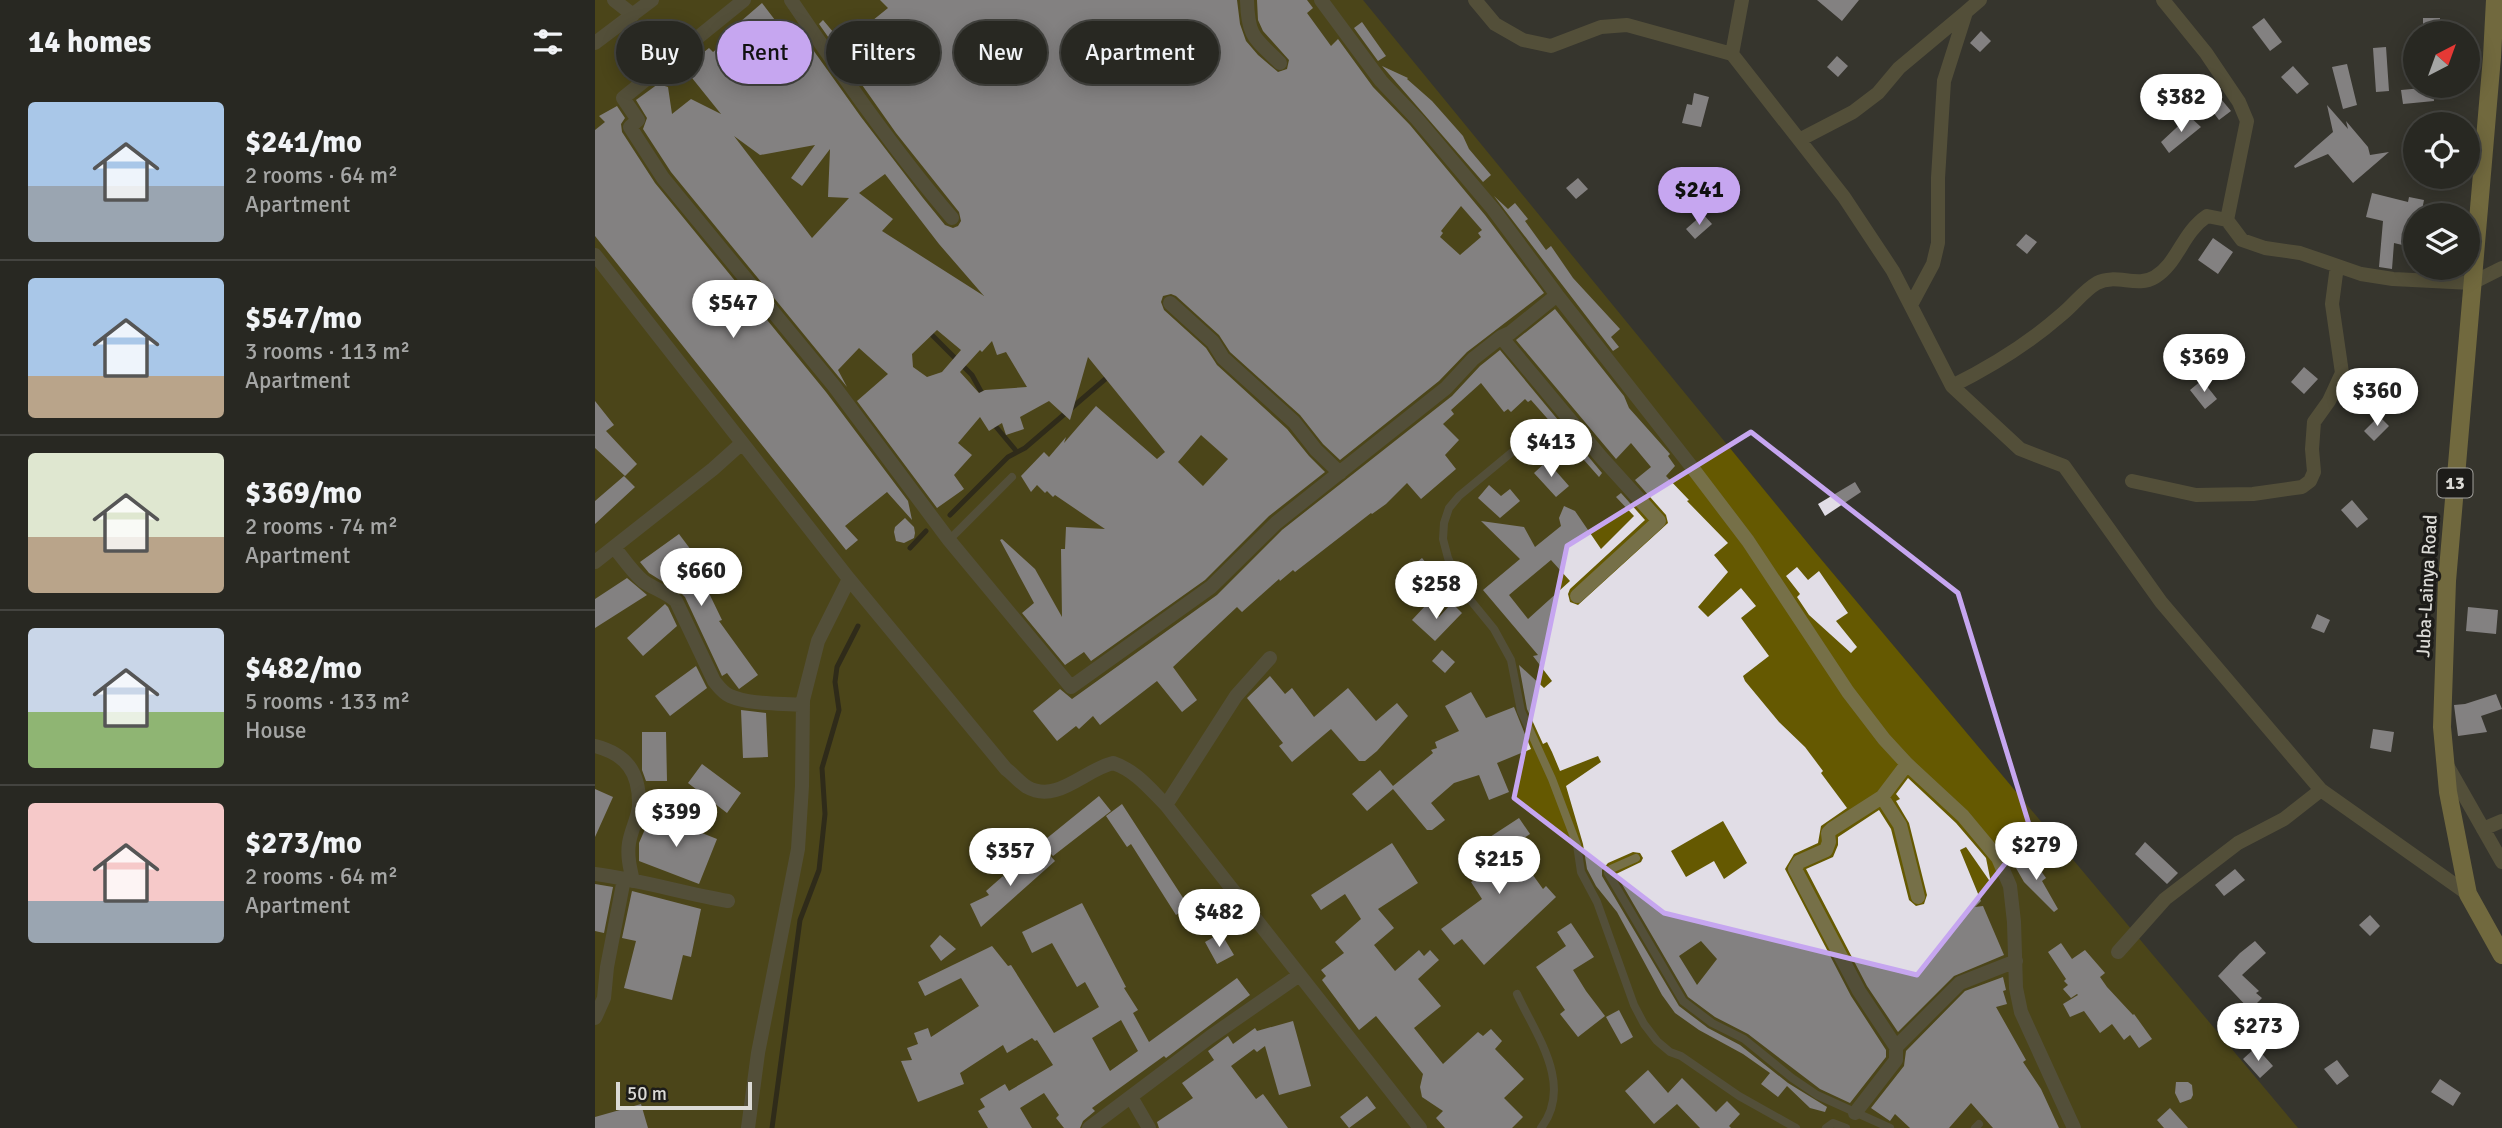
<!DOCTYPE html>
<html lang="en">
<head>
<meta charset="utf-8">
<style>
  :root { --surface:#282822; --page:#34342f; --text:#f1f3f6; --muted:#a5a6a5; --line:#444440; --accent:#c6a6f0 }
  body { margin:0; font-family:Signika,sans-serif; background:var(--page); color:var(--text); height:100vh; display:flex; flex-direction:column; font-size:26px; white-space:nowrap }
  * { box-sizing:border-box; margin:0 }
  p { font-size:23px; color:var(--muted) }
  .icon { flex:none; width:38px; height:38px; fill:none; stroke:currentColor; stroke-width:2; stroke-linecap:round; stroke-linejoin:round }
  .map { position:relative; flex:1; overflow:hidden }
  .sheet { display:flex; flex-direction:column; background:var(--surface); width:595px }
  .sheet>* { flex:none }
  .banner { position:absolute; left:21px; top:21px; width:665px; height:63px; display:flex; gap:14px }
  .needle { width:46px; rotate:41deg }
  .buttons { position:absolute; left:1808px; top:21px; display:grid; gap:14px }
  .buttons a { display:grid; place-items:center; width:77px; height:77px; border-radius:50%; background:var(--surface); box-shadow:0 4px 18px #0003,0 0 0 2px var(--line); font-size:35px }
  .scale { position:absolute; left:21px; bottom:18px; width:136px; box-sizing:border-box; padding-left:7px; border:4px solid #dbdad6; border-top:0; font-size:19px; line-height:24px; white-space:nowrap; color:#dbdad6; -webkit-text-stroke:5px #1d1c19; paint-order:stroke }
  .price { position:absolute; translate:-50% -60px; padding:0 16px; border-radius:24px; background:#fff; color:#222; font-size:23px; line-height:46px; filter:drop-shadow(0 2px 4px #0008) }
  .price::after { content:''; position:absolute; left:50%; top:42px; width:21px; height:16px; margin-left:-10px; background:inherit; clip-path:polygon(0 0,100% 0,50% 100%) }
  .price.on { background:var(--accent); color:#111 }
  ul { padding:0; list-style:none }
  li { display:flex; align-items:center; gap:21px; height:175px; padding:0 28px }
  li+li { border-top:2px solid var(--line) }
  li span { display:grid; place-items:center; flex:none; width:196px; height:140px; border-radius:7px; color:#555 }
  li>.icon { margin-inline-start:auto }
  span .icon { width:84px; height:84px; fill:#fffc; stroke-width:1 }
  li b { font-size:30px }
  h2 { display:flex; justify-content:space-between; align-items:center; height:84px; padding:0 28px; font-size:30px }
  .chip { padding:0 24px; border-radius:32px; background:var(--surface); box-shadow:0 4px 18px #0003,0 0 0 2px var(--line); font-size:24px; line-height:63px }
  .chip.on { background:var(--accent); color:#111 }
  main { display:flex; flex:1; min-height:0 }
  .map>svg:first-child { display:block }
  .green { fill:#655901 }
  .lines { fill:none; stroke-linecap:round; stroke-linejoin:round }
  .stream { stroke:#262000; stroke-width:5 }
  .building { fill:#e1dde6; fill-rule:evenodd }
  .lane { stroke:#767048; stroke-width:8 }
  .street { stroke:#767048; stroke-width:14 }
  .primary { stroke:#b8a952; stroke-width:18 }
  .marked { fill:none; stroke:#c6a6f0; stroke-width:5; stroke-linejoin:round }
  .labels { text-anchor:middle; dominant-baseline:central; stroke-width:7; stroke-linejoin:round; paint-order:stroke }
  .shield { fill:#1d1c19; stroke:#a2a19d; stroke-width:2 }
  .shield-label { font-size:18px; font-weight:bold; fill:#dbdad6 }
  .street-label { font-size:19px; fill:#dbdad6; stroke:#1d1c19 }
</style>
</head>
<body>
<main>
<section class="sheet">
<h2>14 homes<svg class="icon" aria-label="filters" viewBox="0 0 24 24"><path d="M4 7h16M4 17h16"/><circle cx="9" cy="7" r="2"/><circle cx="15" cy="17" r="2"/></svg></h2>
<ul>
<li><span style="background:linear-gradient(#a9c7e8 60%,#9aa5b1 0)"><svg class="icon" aria-label="home" viewBox="0 0 24 24"><path d="M3 11l9-7 9 7M6 9v11h12V9"/></svg></span><div><b>$241/mo</b><p>2 rooms · 64 m²</p><p>Apartment</p></div></li>
<li><span style="background:linear-gradient(#a9c7e8 70%,#b9a48a 0)"><svg class="icon" aria-label="home" viewBox="0 0 24 24"><path d="M3 11l9-7 9 7M6 9v11h12V9"/></svg></span><div><b>$547/mo</b><p>3 rooms · 113 m²</p><p>Apartment</p></div></li>
<li><span style="background:linear-gradient(#dfe7d0 60%,#b9a48a 0)"><svg class="icon" aria-label="home" viewBox="0 0 24 24"><path d="M3 11l9-7 9 7M6 9v11h12V9"/></svg></span><div><b>$369/mo</b><p>2 rooms · 74 m²</p><p>Apartment</p></div></li>
<li><span style="background:linear-gradient(#c9d6e8 60%,#8fb573 0)"><svg class="icon" aria-label="home" viewBox="0 0 24 24"><path d="M3 11l9-7 9 7M6 9v11h12V9"/></svg></span><div><b>$482/mo</b><p>5 rooms · 133 m²</p><p>House</p></div></li>
<li><span style="background:linear-gradient(#f6c9c9 70%,#9aa5b1 0)"><svg class="icon" aria-label="home" viewBox="0 0 24 24"><path d="M3 11l9-7 9 7M6 9v11h12V9"/></svg></span><div><b>$273/mo</b><p>2 rooms · 64 m²</p><p>Apartment</p></div></li>
</ul>
</section>
<div class="map">
<svg width="1907" height="1128" viewBox="0 0 1907 1128">
  <rect width="100%" height="100%" fill="#36352d"/>
  <path class="green" d="M0,0H768L1220,552L1703,1128H0Z"/>
  <g class="lines">
    <path class="stream" d="M332,330L377,375L389,397
      M397,422L422,452
      M355,515L413,457L430,448L515,375
      M315,548L331,531
      M177,1128L205,920L224,870L230,814L227,768L244,710L240,682L242,667L263,626"/>
  </g>
  <path class="building" d="M285,0H642L645,24L651,41L663,55L683,72L692,69L694,60L668,31L663,20L662,0H712L718,8L712,13L736,46L743,39L778,87L815,125L890,215L949,293L872,352L844,381L745,460L728,444L705,415L635,352L624,335L581,296L576,294L568,296L566,302L569,310L611,348L622,365L692,429L714,456L730,472L674,516L610,580L496,661L489,652L470,665L427,613L439,603L405,540L407,539L440,569L467,617L466,549H470L471,527L510,529L460,495L458,497L452,491L450,493L442,485L436,492L426,476L449,452L454,457L471,437L469,443L501,406L562,459L570,452L493,357L475,420L454,401L425,417L429,429L411,435L407,423L394,431L385,417L363,443L377,455L359,475L369,489L342,508L262,401L293,374L264,348L243,370L252,387L76,172L48,129L52,118L41,100L63,84L73,87L77,114L96,99L126,114L89,68L114,48L118,52L149,27L145,22L167,3L183,24L173,31L198,55L211,40L266,117L328,198L350,225L358,228L363,226L366,221L364,212L301,133L224,24L228,20L239,33L244,29L248,34L262,23L267,29L293,8ZM139,136L165,155L220,145L196,178L207,186L235,149L233,197L254,198L217,238ZM290,174L344,244L389,296L287,231L298,219L264,193ZM866,206L887,230L883,233L886,237L865,255L845,237L848,233L846,231ZM342,330L366,350L347,372L332,377L318,367L317,354ZM397,341L402,355L411,352L432,387L390,390L384,393L365,372L385,350L387,352ZM606,435L633,459L608,486L583,462Z
    M1222,0H1264L1247,21Z
    M1669,18L1687,42L1675,51L1657,27Z
    M1828,18H1845V33H1828Z
    M767,22L791,56L783,61L759,28Z
    M1386,31L1396,41L1385,52L1375,43Z
    M1791,47L1794,91L1781,92L1778,48Z
    M1242,56L1253,66L1243,77L1232,67Z
    M1752,64L1762,105L1748,109L1737,67Z
    M787,66L813,78L812,79L837,101L868,136L874,149L896,175L888,182Z
    M1698,66L1714,84L1702,94L1686,77Z
    M1838,87L1839,101L1808,104L1806,90Z
    M1099,93L1114,97L1106,127L1087,123L1092,104L1097,105Z
    M1626,99L1636,111L1624,120L1615,108Z
    M1732,105L1753,129L1751,121L1773,147L1775,155L1794,152L1758,183L1733,154L1700,168L1699,166L1738,132Z
    M22,106L30,118L26,124L27,132L60,183L231,392L313,501L317,520L292,492L250,526L263,540L251,550L0,236V130L10,122L4,116Z
    M1594,116L1606,127L1574,153L1566,142Z
    M983,178L993,189L981,199L971,188Z
    M1777,193L1813,202L1814,197L1829,200L1826,215H1820V248L1799,243L1797,269L1784,267L1788,221L1771,217Z
    M899,196L913,209L920,203L933,219L930,221L951,250L956,246L978,278L1025,329L1016,337L1024,347L1018,351Z
    M1108,214L1117,224L1100,239L1091,229Z
    M1431,234L1442,242L1432,254L1421,245Z
    M1618,238L1638,252L1623,274L1603,260Z
    M960,309L1029,396L1034,408L1075,454L1073,456L1080,466L1071,476L1094,500L1092,501L1133,543L1119,555L1133,572L1103,607L1113,617L1146,588L1161,606L1146,618L1174,656L1148,676L1150,681L1184,722L1210,747L1228,771L1226,773L1252,808L1226,826L1223,843L1199,854L1190,869L1256,996L1291,1050V1057L1255,1103L1225,1089L1153,1034L1120,1017L1093,997L1021,874L1046,862L1048,858L1045,853L1038,852L1013,863L1007,870V876L1084,1006L1113,1028L1145,1045L1193,1083L1232,1107L1230,1112L1215,1108L1192,1086L1183,1097L1166,1084L1175,1073L1148,1054L1104,1030L1080,1013L1067,995L1022,912L1001,886L992,869L988,844L971,786L1006,762L1003,756L965,771L957,752L952,742L948,744L932,709L924,665L949,688L957,681L938,656L943,655L888,590L925,559L886,521L929,527L940,547L966,526L964,518L969,506L980,511L1006,549L1039,516L1021,497L1026,493L1050,520L975,589L973,594L975,602L983,605L1073,523L1071,515L1040,480L1056,467L1036,443L1021,459L921,340ZM956,560L975,581L933,619L914,595ZM1128,821L1152,863L1129,879L1119,861L1091,877L1076,851ZM1106,941L1122,959L1102,985L1084,956Z
    M905,350L1007,473L1004,477L936,400L933,402L930,399L916,412L913,409L909,412L886,383L856,410L859,414L848,424L864,440L850,455L861,469L826,499L812,483L791,504L777,514L776,513L700,572L698,570L685,581L684,579L647,612L642,607L578,667L602,700L587,712L562,681L505,725L498,716L484,729L481,726L462,741L438,711L465,689L477,699L622,595L687,530L857,396L885,366Z
    M1709,367L1723,379L1709,394L1696,382Z
    M1607,380L1622,399L1610,409L1595,390Z
    M0,401L19,425L11,431L42,464L30,476L0,448Z
    M1784,416L1794,426L1779,441L1769,431Z
    M952,461L974,486L961,497L939,473Z
    M29,476L40,487L0,524V501Z
    M1260,482L1266,492L1230,516L1223,504Z
    M894,485L906,496L915,489L925,501L905,518L883,498Z
    M1757,500L1773,519L1762,528L1746,510Z
    M310,518L319,527L320,533L319,538L309,543L301,541L299,532L300,527Z
    M84,534L99,554L96,556L127,620L124,621L163,675L144,689L132,673L127,676L90,597L84,591L96,581L88,571L70,583L54,573L45,562Z
    M827,558L841,575L828,584L815,568Z
    M1202,567L1213,580L1224,571L1253,613L1241,621L1262,647L1256,653L1214,615L1202,597L1205,594L1191,576Z
    M32,578L52,595L0,628V599Z
    M857,603L867,613L840,641L817,620L831,605L844,617Z
    M70,604L73,607L82,626L48,656L32,638Z
    M1873,607L1903,610L1901,634L1871,631Z
    M1722,614L1735,620L1729,633L1716,628Z
    M847,650L860,662L850,673L837,661Z
    M101,666L112,688L75,716L60,696Z
    M675,676L690,694L697,688L719,717L753,688L781,721L802,703L813,716L782,751L770,761H764L736,729L697,762L684,746L688,743L652,698Z
    M876,692L891,718L919,707L936,749L902,763L914,792L894,800L884,775L859,783L836,803L850,820L837,830H832L798,789L772,811L757,794L785,770L798,786L838,753L836,750L842,748L840,742L864,731L850,706Z
    M1901,694L1907,709L1886,716L1892,732L1863,736L1859,705L1870,704Z
    M146,710L171,713L173,757L148,758Z
    M1778,729L1799,732L1796,752L1775,748Z
    M47,732H71L72,781H51L47,770Z
    M107,764L146,793L132,813L93,783Z
    M1313,778L1361,823L1391,858L1396,883L1371,847L1365,850L1386,901L1380,907L1388,906L1409,955L1359,976L1303,1032L1272,986L1211,869L1238,857L1243,845V837L1284,810L1296,829L1314,900L1321,906L1329,904L1332,895L1314,823L1301,801L1305,799L1301,794Z
    M0,789L18,797L0,837Z
    M504,796L516,811L458,856L446,843Z
    M527,804L594,907L581,915L536,844L532,847L511,816Z
    M57,813L122,839L104,884L44,861V843Z
    M924,818L935,834L917,846L948,889L951,886L961,897L889,965L867,939L859,945L846,929L887,899L876,882L887,875L872,852Z
    M1550,842L1583,873L1572,884L1540,854Z
    M797,843L823,883L783,909L799,928L779,945L800,971L824,950L829,956L835,950L844,960L823,979L846,1006L819,1028L848,1064L883,1032L888,1036L896,1029L907,1041L900,1049L929,1079L909,1098L928,1117L917,1128H850L841,1118L848,1111L827,1097L825,1087L828,1074L781,1016L764,1030L727,980L731,976L726,970L749,953L740,942L766,919L750,894L726,910L716,895Z
    M449,849L460,861L386,927L375,904L394,895L391,891L408,876L411,879L429,866Z
    M1436,857L1451,878L1447,881L1463,909L1459,912L1429,882L1421,868Z
    M1640,869L1650,880L1629,896L1620,885Z
    M0,884L18,887L9,933L0,931Z
    M37,891L106,909L96,957L88,955L77,1000L29,988L41,941L27,938Z
    M487,903L531,987L529,988L543,1010L538,1013L554,1042L642,978L655,995L571,1058L569,1056L497,1108L500,1111L488,1121L485,1128H469L461,1118L464,1115L449,1093L425,1108L437,1128H393L383,1111L390,1107L385,1099L410,1084L414,1091L458,1065L442,1040L440,1041L437,1038L412,1053L408,1045L365,1073L369,1084L323,1102L306,1061L317,1060L312,1048L323,1044L319,1033L333,1028L336,1037L384,1006L366,978L330,996L323,982L397,946L413,966L416,965L459,1033L504,1007L490,982L482,987L457,943L437,953L427,932ZM526,1020L543,1051L515,1071L497,1038Z
    M1775,915L1785,926L1775,936L1764,925Z
    M976,923L999,957L978,970L991,991L1010,1016L983,1037L965,1014L970,1010L941,967L971,946L962,932Z
    M626,933L639,955L622,964L610,942Z
    M345,935L361,949L346,961L335,946Z
    M1660,941L1671,953L1647,975L1664,991L1661,993L1667,998L1655,1010L1623,976L1645,953Z
    M1466,943L1477,959L1490,950L1510,973L1505,977L1512,987L1538,1015L1539,1014L1557,1039L1544,1048L1535,1035L1529,1040L1517,1024L1505,1033L1489,1011L1475,1017L1468,1004L1483,995L1482,994L1476,998L1468,989L1473,985L1469,981L1471,979L1453,952Z
    M1408,977L1411,990L1408,991L1412,1004L1401,1007L1431,1060L1428,1062L1446,1089L1464,1128H1398L1376,1103L1354,1128H1315L1300,1114L1295,1121L1276,1108L1309,1066L1311,1051L1370,991Z
    M1024,1010L1038,1037L1026,1044L1011,1017Z
    M698,1021L716,1086L684,1095L670,1046L662,1052L659,1049L636,1066L661,1099L668,1094L693,1128H564L562,1122L598,1098L587,1083L619,1060L613,1051L633,1036L638,1044L660,1028L662,1031Z
    M1661,1047L1678,1066L1665,1078L1648,1059Z
    M1742,1060L1754,1076L1742,1085L1729,1069Z
    M1053,1070L1073,1093L1087,1078L1121,1112L1132,1101L1145,1114L1134,1126L1136,1128H1105L1082,1104L1059,1124L1030,1091Z
    M1845,1079L1866,1093L1858,1106L1836,1092Z
    M1581,1082H1593L1597,1085L1598,1095L1596,1099L1585,1103L1580,1093Z
    M772,1096L781,1108L754,1128L745,1117Z
    M46,1104L53,1128H0V1117Z
    M1575,1108L1593,1128H1569L1562,1120Z"/>
  <g class="lines">
    <path class="lane" d="M916,453L864,496L854,508L849,523L848,539L853,558L868,591L899,629L916,660L926,711L957,779L982,845L986,872L1002,902L1039,1005L1049,1024L1062,1041L1075,1052L1086,1056L1144,1096L1201,1128
      M354,540L417,477
      M1041,858L1016,869L1013,873L1088,1001L1117,1023L1149,1039L1197,1078L1222,1095L1295,1128
      M922,994C941,1035 979,1085 946,1128
      M1231,1128L1238,1123L1251,1128
      M1380,1128L1384,1124"/>
    <path class="street" d="M19,0L38,15
      M149,0L28,98L43,120L35,127L68,178L239,386L354,540L476,687L616,587L681,523L851,388L878,359L906,337L915,333L962,295
      M196,0C247,75 298,149 357,218
      M652,0C653,38 660,38 685,63
      M726,0L786,81L822,119L898,209L962,295L1096,466L1153,541L1253,692L1289,739L1312,764L1368,816L1403,858L1415,886L1419,922L1421,988L1426,1012L1479,1128
      M880,0L900,24L928,40L956,46L1006,27L1032,25L1137,54L1249,197L1298,271L1357,386L1425,449L1469,466L1566,602L1726,790L1873,894
      M1568,0L1611,53L1644,102L1652,121L1632,220
      M0,43L57,0
      M1137,54L1147,0
      M1208,138L1258,112L1283,93L1304,68L1371,12
      M0,255L254,579L411,769C418,774 424,782 432,787C462,804 489,770 518,763C540,770 555,789 571,805L825,1128
      M575,303L618,342L628,358L699,422L721,450L745,473
      M1316,305L1338,264L1343,243V178L1349,81L1371,12L1385,0
      M906,337L1006,457L1064,521L982,596
      M1357,386C1395,367 1434,343 1466,315C1479,305 1488,291 1502,283C1521,273 1542,288 1560,277C1583,263 1587,233 1612,216L1632,220L1647,240L1670,248L1705,253L1766,274L1798,279L1877,283L1907,268
      M1537,481L1601,495L1658,494L1707,487L1715,481L1719,472L1717,449L1719,422L1734,401L1747,373L1737,304L1742,266
      M19,547C28,558 37,572 48,581C59,589 71,592 81,601L119,681C124,687 128,693 135,696C156,705 186,703 208,705
      M0,562L118,469L147,443
      M0,746C31,754 45,772 44,806C43,818 36,830 34,843C32,856 35,868 38,881
      M1312,764L1287,797L1237,829L1233,833L1234,842L1231,850L1204,862L1200,869L1264,991L1301,1047L1365,983L1421,961
      M1853,767L1907,862
      M1287,797L1305,825L1323,897
      M571,805L641,696L675,658
      M1888,829L1907,821
      M0,874C45,880 88,893 133,901
      M1523,952L1570,899L1643,843L1689,819L1726,790
      M0,1018L9,998L12,967L29,879
      M536,1097L554,1128
      M1260,1113L1301,1060V1047
      M153,1128L163,1053L203,849L207,786L208,700L223,641L254,579
      M494,1128L615,1037L703,976"/>
    <path class="primary" d="M1900,0L1897,57L1852,581L1847,727L1853,792L1873,894L1907,955"/>
  </g>
  <path d="M0 0H1907V1128H0ZM1156,432L1363,593L1436,831L1322,975L1069,913L919,798L972,546Z" fill="#36352d" fill-opacity=".55" fill-rule="evenodd"/>
  <path class="marked" d="M1156,432L1363,593L1436,831L1322,975L1069,913L919,798L972,546Z"/>
  <g class="labels">
    <rect class="shield" x="1842.5" y="468.5" width="35" height="29" rx="5"/>
    <g class="shield-label">
      <text x="1860" y="483">13</text>
    </g>
    <g class="street-label">
      <text transform="translate(1832 586) rotate(-87)">Juba-Lainya Road</text>
    </g>
  </g>
</svg>
<div class="buttons">
<a><svg class="needle" viewBox="-14 -14 28 28"><path d="M0-13l5 13h-10z" fill="#e53935"/><path d="M0 13l5-13h-10z" fill="#a5a6a5"/></svg></a>
<a><svg class="icon" aria-label="locate" viewBox="0 0 24 24"><circle cx="12" cy="12" r="6"/><path d="M12 2v4M12 18v4M2 12h4M18 12h4"/></svg></a>
<a><svg class="icon" aria-label="layers" viewBox="0 0 24 24"><path d="M12 4l9 5-9 5-9-5zM3 14l9 5 9-5"/></svg></a>
</div>
<div class="scale">50 m</div>
<b class="price" style="left:1586px;top:134px">$382</b>
<b class="price on" style="left:1104px;top:227px">$241</b>
<b class="price" style="left:138px;top:340px">$547</b>
<b class="price" style="left:1609px;top:394px">$369</b>
<b class="price" style="left:1782px;top:428px">$360</b>
<b class="price" style="left:956px;top:479px">$413</b>
<b class="price" style="left:106px;top:608px">$660</b>
<b class="price" style="left:841px;top:621px">$258</b>
<b class="price" style="left:81px;top:849px">$399</b>
<b class="price" style="left:1441px;top:882px">$279</b>
<b class="price" style="left:415px;top:888px">$357</b>
<b class="price" style="left:904px;top:896px">$215</b>
<b class="price" style="left:624px;top:949px">$482</b>
<b class="price" style="left:1663px;top:1063px">$273</b>
<div class="banner">
<a class="chip">Buy</a>
<a class="chip on">Rent</a>
<a class="chip">Filters</a>
<a class="chip">New</a>
<a class="chip">Apartment</a>
</div>
</div>
</main>
</body>
</html>
